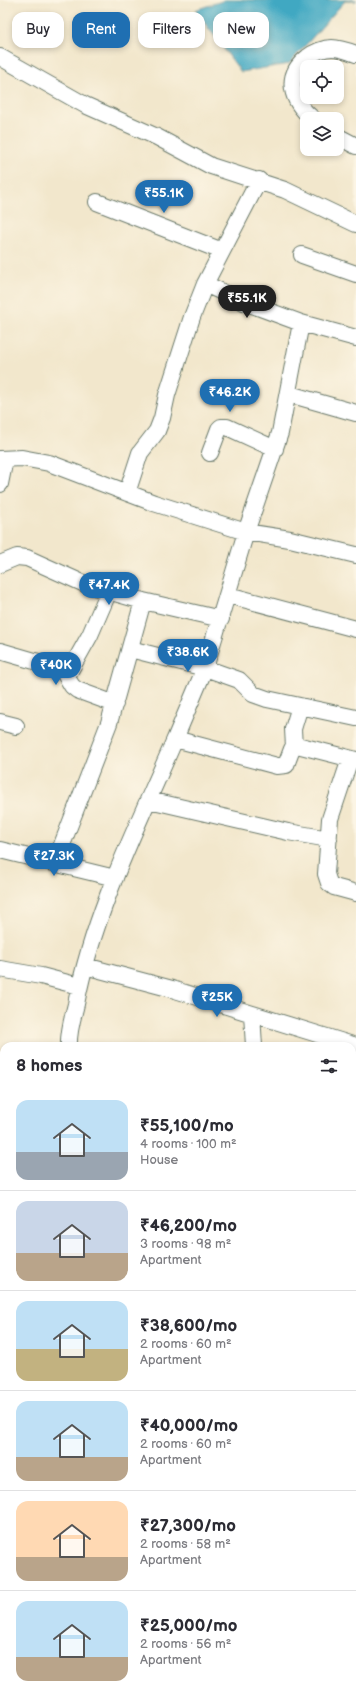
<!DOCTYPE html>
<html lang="en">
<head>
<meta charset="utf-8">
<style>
  :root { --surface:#fff; --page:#f7f7f7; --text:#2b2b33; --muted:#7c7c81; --line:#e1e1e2; --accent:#1f6fb2 }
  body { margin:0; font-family:"Balsamiq Sans",sans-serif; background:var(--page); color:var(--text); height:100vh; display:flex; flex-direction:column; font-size:15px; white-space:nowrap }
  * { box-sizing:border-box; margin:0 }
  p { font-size:13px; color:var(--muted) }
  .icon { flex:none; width:22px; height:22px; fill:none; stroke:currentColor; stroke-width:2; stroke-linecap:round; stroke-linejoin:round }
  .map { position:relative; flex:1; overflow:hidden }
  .drawer { position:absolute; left:0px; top:1042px; width:356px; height:656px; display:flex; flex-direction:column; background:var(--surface); border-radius:12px 12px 0 0; box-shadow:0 2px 6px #0003 }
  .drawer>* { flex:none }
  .banner { position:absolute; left:12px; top:12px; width:332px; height:36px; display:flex; gap:8px }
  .tools { position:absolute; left:300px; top:60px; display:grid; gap:8px }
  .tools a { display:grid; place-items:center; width:44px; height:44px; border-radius:8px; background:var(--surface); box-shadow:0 2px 6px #0003; font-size:20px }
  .price { position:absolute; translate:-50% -34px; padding:0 9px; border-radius:14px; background:var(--accent); color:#fff; font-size:13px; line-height:26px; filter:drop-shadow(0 1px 2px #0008) }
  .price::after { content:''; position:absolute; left:50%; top:24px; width:12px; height:9px; margin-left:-6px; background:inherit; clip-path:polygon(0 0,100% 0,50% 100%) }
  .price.on { background:#222; color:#fff }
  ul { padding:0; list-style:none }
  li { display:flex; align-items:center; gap:12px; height:100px; padding:0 16px }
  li+li { border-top:1px solid var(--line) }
  li span { display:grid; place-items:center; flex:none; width:112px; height:80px; border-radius:12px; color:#555 }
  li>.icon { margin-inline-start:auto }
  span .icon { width:48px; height:48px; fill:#fffc; stroke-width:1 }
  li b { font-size:17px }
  h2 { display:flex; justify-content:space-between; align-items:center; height:48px; padding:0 16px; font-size:17px }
  .pill { padding:0 14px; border-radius:12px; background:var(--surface); box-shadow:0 2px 6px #0003; font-size:14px; line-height:36px }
  .pill.on { background:var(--accent); color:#fff }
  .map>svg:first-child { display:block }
  .water { fill:#41a8c2; stroke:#30727b }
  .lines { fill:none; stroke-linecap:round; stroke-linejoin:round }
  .minor-casing { stroke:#697869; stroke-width:18 }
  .minor { stroke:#fff; stroke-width:16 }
</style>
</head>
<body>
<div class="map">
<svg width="356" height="1698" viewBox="0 0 356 1698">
  <rect width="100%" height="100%" fill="#fcf5e5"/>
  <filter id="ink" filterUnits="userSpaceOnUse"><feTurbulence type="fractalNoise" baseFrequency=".025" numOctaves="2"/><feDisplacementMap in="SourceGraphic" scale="8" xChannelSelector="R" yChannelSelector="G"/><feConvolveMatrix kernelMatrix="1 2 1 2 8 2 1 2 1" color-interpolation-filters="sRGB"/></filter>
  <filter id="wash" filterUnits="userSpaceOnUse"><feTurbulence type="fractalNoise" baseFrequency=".012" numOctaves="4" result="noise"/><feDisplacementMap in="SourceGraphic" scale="16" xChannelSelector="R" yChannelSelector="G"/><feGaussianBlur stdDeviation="0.9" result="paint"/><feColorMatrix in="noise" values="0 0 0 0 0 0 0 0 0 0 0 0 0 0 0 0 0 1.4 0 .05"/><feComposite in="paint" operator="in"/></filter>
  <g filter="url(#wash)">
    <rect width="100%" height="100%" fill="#f2e7cc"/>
    <path class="water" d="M225,0H356V1H345L289,64L241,72L195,10Z"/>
  </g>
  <g filter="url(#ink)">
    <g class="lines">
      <defs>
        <path id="minor" d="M0,57L85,105L157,137L211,166L285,190L356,224
          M313,119C291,101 283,76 308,57C314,52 324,48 332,48C340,48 348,51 356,54
          M337,136L356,146
          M97,202L222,251
          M302,255L356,274
          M205,284L244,302L301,323
          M289,394L356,413
          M210,453L219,429L221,427H227L275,449
          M0,459L22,458L49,463L154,503L246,532L280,433L301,323L356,338
          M0,484L5,459
          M127,493L140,453L157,431L162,418L167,395L192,317L205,284L259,180
          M356,555L290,539L246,532L205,668L175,739L277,766L286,765L292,749L297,745L356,760
          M0,564L17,557L27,558L87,585L143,601L221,619
          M228,595L356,629
          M130,649L205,668L239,680L253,694L267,699L356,718
          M0,651L62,669L72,686L77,690L115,704
          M67,676L90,635L109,591
          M0,722L16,726
          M294,747L293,729L300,706
          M350,759L330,819L326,874L329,883L334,887L356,893
          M149,800L288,832L329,839
          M0,850L115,878
          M55,863L109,723L143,601
          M85,966L172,989L356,1046
          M0,969L41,976L79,986
          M252,1014L254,1046
          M69,1046C68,1032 73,1017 76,1004C94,911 138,825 175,739
          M352,1085H356
          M0,1146L4,1147
          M352,1203L356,1204
          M352,1290H356
          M0,1294H4
          M352,1363L356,1364
          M0,1378L4,1377
          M352,1435L356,1436
          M352,1515L356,1516
          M352,1593L356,1594
          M352,1671L356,1672
          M0,1675L4,1676
          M22,1698L23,1694
          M185,1698V1694
          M272,1698L273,1694"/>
      </defs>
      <use href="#minor" class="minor-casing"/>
      <use href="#minor" class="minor"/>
    </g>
  </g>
</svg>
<div class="tools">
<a><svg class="icon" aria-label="locate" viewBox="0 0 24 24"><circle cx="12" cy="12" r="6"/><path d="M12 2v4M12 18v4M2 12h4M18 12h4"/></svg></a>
<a><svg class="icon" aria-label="layers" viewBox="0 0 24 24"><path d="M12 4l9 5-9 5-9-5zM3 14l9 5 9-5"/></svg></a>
</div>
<b class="price" style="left:164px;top:214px">₹55.1K</b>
<b class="price on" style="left:247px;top:319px">₹55.1K</b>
<b class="price" style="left:230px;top:413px">₹46.2K</b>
<b class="price" style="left:109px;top:606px">₹47.4K</b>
<b class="price" style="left:188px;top:673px">₹38.6K</b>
<b class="price" style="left:56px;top:686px">₹40K</b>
<b class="price" style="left:54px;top:877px">₹27.3K</b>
<b class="price" style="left:217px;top:1018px">₹25K</b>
<div class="banner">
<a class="pill">Buy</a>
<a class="pill on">Rent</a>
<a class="pill">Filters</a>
<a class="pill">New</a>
</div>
<section class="drawer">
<h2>8 homes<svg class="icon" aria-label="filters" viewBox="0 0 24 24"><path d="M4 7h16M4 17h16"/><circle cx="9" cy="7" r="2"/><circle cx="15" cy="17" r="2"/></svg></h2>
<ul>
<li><span style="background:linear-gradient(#bfe0f5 65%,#9aa5b1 0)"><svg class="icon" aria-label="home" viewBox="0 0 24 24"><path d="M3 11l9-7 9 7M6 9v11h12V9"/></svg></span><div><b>₹55,100/mo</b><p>4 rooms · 100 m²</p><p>House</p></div></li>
<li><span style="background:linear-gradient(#c9d6e8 65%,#b9a48a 0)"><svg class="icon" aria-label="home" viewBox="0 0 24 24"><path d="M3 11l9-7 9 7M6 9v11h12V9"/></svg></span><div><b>₹46,200/mo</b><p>3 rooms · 98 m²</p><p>Apartment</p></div></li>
<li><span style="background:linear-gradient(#bfe0f5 60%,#c2b280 0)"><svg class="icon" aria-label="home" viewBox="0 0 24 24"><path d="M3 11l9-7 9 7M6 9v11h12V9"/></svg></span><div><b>₹38,600/mo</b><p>2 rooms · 60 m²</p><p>Apartment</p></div></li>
<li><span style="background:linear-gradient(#bfe0f5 70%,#b9a48a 0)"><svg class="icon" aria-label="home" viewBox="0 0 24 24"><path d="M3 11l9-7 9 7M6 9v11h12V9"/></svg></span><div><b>₹40,000/mo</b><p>2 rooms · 60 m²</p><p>Apartment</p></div></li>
<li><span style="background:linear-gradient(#ffd9b3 70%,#b9a48a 0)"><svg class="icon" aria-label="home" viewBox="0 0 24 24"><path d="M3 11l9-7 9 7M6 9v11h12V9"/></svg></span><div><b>₹27,300/mo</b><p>2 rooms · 58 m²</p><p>Apartment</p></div></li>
<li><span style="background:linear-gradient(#bfe0f5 70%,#b9a48a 0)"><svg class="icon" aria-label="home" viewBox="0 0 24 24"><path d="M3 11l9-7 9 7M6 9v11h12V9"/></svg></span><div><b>₹25,000/mo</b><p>2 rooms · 56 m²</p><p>Apartment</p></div></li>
</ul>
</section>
</div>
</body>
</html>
